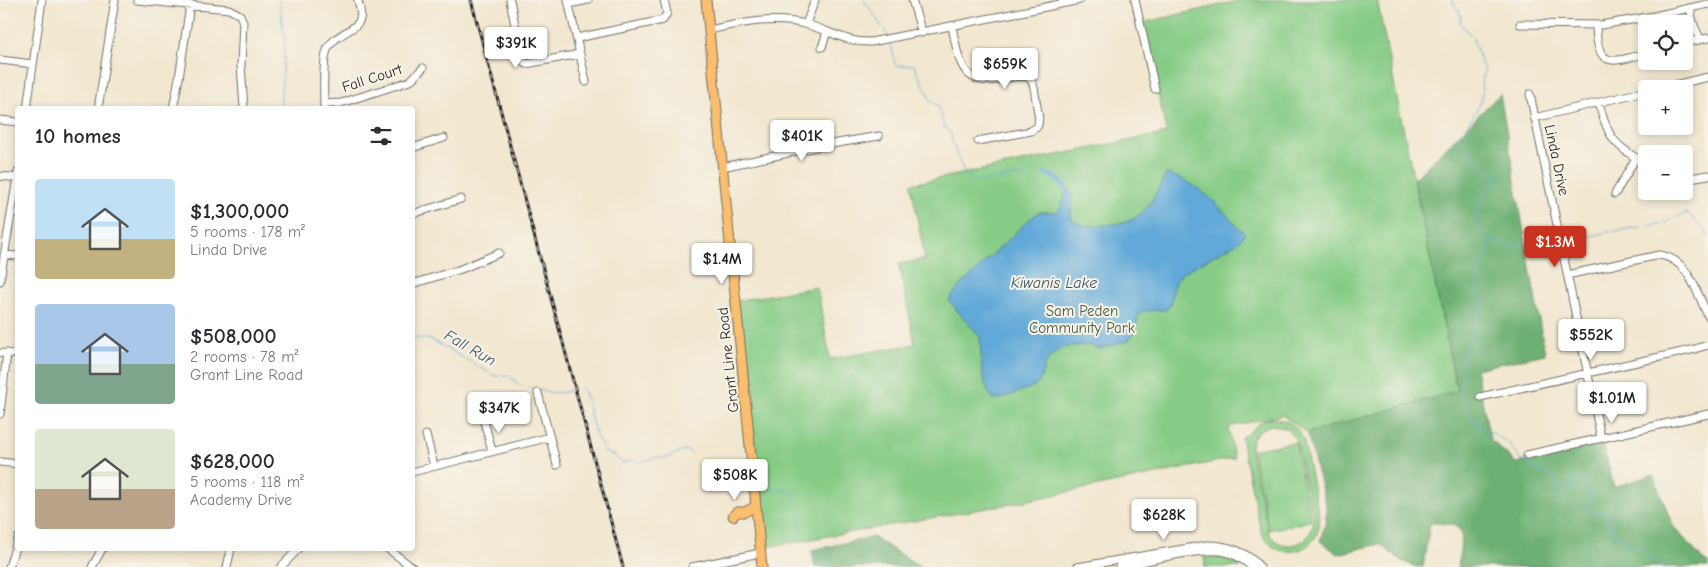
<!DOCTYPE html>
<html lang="en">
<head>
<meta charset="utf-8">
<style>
  :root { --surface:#fff; --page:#f7f7f7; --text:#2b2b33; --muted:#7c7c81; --accent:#c8321e }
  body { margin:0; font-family:"Comic Neue",sans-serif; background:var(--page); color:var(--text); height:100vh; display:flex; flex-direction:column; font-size:19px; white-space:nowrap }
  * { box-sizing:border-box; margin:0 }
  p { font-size:16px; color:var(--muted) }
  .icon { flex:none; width:28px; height:28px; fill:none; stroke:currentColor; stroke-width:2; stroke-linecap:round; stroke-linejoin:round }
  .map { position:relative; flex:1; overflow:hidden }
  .side { position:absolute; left:15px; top:106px; width:400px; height:445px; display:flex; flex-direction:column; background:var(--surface); border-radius:5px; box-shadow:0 2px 8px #0003 }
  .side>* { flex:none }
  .controls { position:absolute; left:1638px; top:15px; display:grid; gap:10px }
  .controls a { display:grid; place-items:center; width:55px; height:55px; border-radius:5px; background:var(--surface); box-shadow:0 2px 8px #0003; font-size:25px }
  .price { position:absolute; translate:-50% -42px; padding:0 11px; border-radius:5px; background:#fff; color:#222; font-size:16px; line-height:32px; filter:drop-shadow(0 1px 2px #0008) }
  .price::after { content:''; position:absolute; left:50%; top:30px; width:15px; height:11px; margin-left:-8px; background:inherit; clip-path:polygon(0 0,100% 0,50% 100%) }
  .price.active { background:var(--accent); color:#fff }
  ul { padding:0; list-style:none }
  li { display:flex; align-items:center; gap:15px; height:125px; padding:0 20px }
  li span { display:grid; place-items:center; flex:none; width:140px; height:100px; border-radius:5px; color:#555 }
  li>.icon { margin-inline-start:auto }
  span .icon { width:60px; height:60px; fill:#fffc; stroke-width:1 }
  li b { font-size:21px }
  h2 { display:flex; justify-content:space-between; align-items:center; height:60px; padding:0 20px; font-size:21px }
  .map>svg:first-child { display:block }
  .green { fill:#87cc86; stroke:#597c58; fill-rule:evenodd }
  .forest { fill:#6db073; stroke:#4c6e4f }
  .water { fill:#61a9d8; stroke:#466a82 }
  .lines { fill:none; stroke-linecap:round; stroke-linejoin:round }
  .stream { stroke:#61a9d8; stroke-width:1 }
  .canal { stroke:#61a9d8; stroke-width:5 }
  .minor-casing { stroke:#716d64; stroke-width:9 }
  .major-casing { stroke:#716d64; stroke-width:11 }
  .minor { stroke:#fff; stroke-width:7 }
  .major { stroke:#fbbe6e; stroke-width:9 }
  .rail-casing { stroke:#2b2b2b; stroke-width:3 }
  .rail { stroke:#f7f3e8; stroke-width:1; stroke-dasharray:4; stroke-linecap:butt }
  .labels { text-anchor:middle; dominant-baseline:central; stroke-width:4; stroke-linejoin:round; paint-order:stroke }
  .street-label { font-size:15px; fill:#2b2b2b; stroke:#f7f3e8 }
  .park-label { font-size:15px; fill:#475b46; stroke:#f7f3e8 }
  .water-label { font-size:16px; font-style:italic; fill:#3e5768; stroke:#f7f3e8 }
</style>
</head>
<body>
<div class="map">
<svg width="1708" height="567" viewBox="0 0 1708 567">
  <rect width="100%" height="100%" fill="#f7f3e8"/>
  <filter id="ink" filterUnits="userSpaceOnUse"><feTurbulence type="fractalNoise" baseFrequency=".02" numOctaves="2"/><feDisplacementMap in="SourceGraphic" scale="10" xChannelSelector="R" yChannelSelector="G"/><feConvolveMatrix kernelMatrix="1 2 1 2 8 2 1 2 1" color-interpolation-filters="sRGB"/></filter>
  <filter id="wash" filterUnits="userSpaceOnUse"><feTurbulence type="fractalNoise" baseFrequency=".0096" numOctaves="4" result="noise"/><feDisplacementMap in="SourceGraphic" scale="20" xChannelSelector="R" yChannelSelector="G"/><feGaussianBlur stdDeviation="1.12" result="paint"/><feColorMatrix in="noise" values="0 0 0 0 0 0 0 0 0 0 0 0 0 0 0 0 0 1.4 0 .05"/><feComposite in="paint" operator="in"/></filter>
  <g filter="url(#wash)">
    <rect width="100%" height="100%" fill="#f2e7cf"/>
    <path class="green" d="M1242,0H1377L1457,391L1307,433L1282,415L1228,427L1234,458L1010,504L766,547L735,301L817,287L830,359L915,344L899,264L925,259L911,184L1167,133L1142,23Z
      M1268,419C1285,417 1299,426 1304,442L1319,516C1324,555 1271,566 1260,528L1241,437C1250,435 1255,423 1268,419ZM1273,425L1287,429L1296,440L1313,518C1315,544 1284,555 1269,534L1251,454C1249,439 1258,427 1273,425Z
      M1295,442L1311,521L1269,530L1252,450Z
      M1204,557L1225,558L1242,567H1205Z"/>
    <path class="forest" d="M1500,94L1545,354L1476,369L1490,439L1516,463L1603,444L1614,487L1653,475L1673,526L1703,560L1708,563V567H1458L1462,534C1457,522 1442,523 1430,523L1423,567C1406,567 1393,554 1380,544L1338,554L1320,541L1326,521V505L1307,433L1457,391L1414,179Z
      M873,537L921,567H815L812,550Z"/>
    <path class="water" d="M1166,174C1193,180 1211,198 1229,217C1235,223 1238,229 1245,233L1237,243L1182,273L1174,285L1171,305L1165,310L1143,311L1138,315C1138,326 1134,333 1128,341L1098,349C1091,344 1084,345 1075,346C1059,346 1048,355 1043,371C1041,377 1041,380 1037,385L1001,399H993L988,392L982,373L980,337L949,301L956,290L1032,217L1040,212H1057C1063,205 1063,196 1069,189L1072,194L1071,219C1081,227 1091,227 1104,225C1112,224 1124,224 1131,220C1149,212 1157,190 1166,174Z"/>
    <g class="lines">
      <path class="stream" d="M279,0L285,41L280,109
        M864,0L887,34
        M1452,0L1461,15L1460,23L1472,36L1485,73C1478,85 1484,86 1482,97C1480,107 1465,128 1459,136C1462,153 1477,144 1478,166L1497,172L1499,180C1487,190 1470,210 1479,227C1482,233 1489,235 1489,243C1489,254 1481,263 1478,273L1480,277L1475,286L1483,305L1475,325L1473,336L1465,348L1459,365L1463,376L1459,391L1475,423L1509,443L1520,459L1531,465L1535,471L1544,472L1554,479L1558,488L1563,493L1570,490L1574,481L1578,478C1593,487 1592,493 1586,507L1595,513L1608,512V521L1613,533L1625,537L1632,546L1645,551L1649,557L1664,567
        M891,44L895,64L898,66L914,65L932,103L938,105L944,127L951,133L952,142L965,175L978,182L1028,175
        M1490,243L1495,240L1512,247L1519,244C1530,253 1543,247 1557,244
        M1566,243L1607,232L1667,223L1674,218L1687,213C1695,219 1698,226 1706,231L1708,237
        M412,337L432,340L495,376H509L519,385L553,393L565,392L571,390
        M581,387C588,397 588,408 591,419C594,431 599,443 606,453L614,455L622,463L633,460L640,462L649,460L655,457L666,458L686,450L692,453
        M722,469L745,478
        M761,477L770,488L793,492L797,505
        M799,513L800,526L803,537
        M810,552L823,561L826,567"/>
      <path class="canal" d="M1045,173C1055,178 1062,181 1067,191"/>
    </g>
  </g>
  <g filter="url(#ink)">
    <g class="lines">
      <defs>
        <path id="minor" d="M137,0L229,9L240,15L243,22L241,65L244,109
          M510,0L522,60L526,64L580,54
          M568,0L586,82
          M912,0L922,33
          M1135,0L1155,89
          M569,4L588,0
          M1690,8L1693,23L1700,39
          M806,24L815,0
          M1520,24L1601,25L1654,16L1708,4
          M1596,26C1597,69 1612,63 1646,53
          M952,27C956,42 957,66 971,76C989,89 1022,69 1030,79C1035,84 1035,95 1036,101C1037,109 1041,120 1037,127L1031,131L978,141
          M709,30C740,23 774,16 805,24C828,30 847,43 871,42L1080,0
          M577,38L663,20L667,13L664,0
          M1684,43L1708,38
          M822,47L827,32
          M0,60L33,64
          M1657,89L1708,77
          M1530,94L1601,438
          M1599,103C1608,139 1615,146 1646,164
          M324,104L341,103L410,81L423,68
          M27,109L42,0
          M98,109L115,0
          M173,109L179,78L190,5
          M324,109C324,93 322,64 327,50C334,33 357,31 360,19C362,13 359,6 358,0
          M1534,118L1646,91
          M0,120L18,122
          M412,148L444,138
          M722,167L826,145L879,136
          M0,176L18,178
          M1684,179L1708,175
          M1615,194L1636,158
          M412,214L461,199
          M4,255L18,256
          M1567,275L1659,255C1688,258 1697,293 1708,316
          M0,281L18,172
          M412,284L461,269L499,253
          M0,353L18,354
          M538,393L557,465
          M1480,397L1691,350L1708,345
          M0,414L7,353
          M484,421L492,451
          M426,435L434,466
          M1527,455L1708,414
          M0,462L18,464
          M412,472L550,437
          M388,549L412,567
          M9,567L18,538
          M92,567L102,549
          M227,567L231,549
          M281,567L298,549
          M692,567L760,553
          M1077,567L1207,545C1228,545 1246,551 1260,567
          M1119,567C1144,562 1203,546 1226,552C1236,554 1244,560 1252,567"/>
        <path id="major" d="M706,0L762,567
          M733,516L737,512H745L756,506"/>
      </defs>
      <use href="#minor" class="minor-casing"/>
      <use href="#major" class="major-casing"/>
      <use href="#minor" class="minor"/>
      <use href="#major" class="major"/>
      <defs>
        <path id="rail" d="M471,0L623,567"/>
      </defs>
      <use href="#rail" class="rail-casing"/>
      <use href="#rail" class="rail"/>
    </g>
  </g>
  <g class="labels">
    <g class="street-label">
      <text transform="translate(372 78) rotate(-18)">Fall Court</text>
      <text transform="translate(1557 160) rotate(78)">Linda Drive</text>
      <text transform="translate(728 360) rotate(-96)">Grant Line Road</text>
    </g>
    <g class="park-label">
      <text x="1082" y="311">Sam Peden<tspan x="1082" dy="17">Community Park</tspan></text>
    </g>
    <g class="water-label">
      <text x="1054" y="283">Kiwanis Lake</text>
      <text transform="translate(470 348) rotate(30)">Fall Run</text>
    </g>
  </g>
</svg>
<div class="controls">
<a><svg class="icon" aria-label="locate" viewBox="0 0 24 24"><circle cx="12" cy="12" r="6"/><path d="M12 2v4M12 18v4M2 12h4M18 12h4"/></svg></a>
<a>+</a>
<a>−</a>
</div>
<b class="price" style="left:516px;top:69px">$391K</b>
<b class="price" style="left:1005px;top:90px">$659K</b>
<b class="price" style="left:802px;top:162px">$401K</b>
<b class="price active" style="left:1555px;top:268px">$1.3M</b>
<b class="price" style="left:722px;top:285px">$1.4M</b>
<b class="price" style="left:1591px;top:361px">$552K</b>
<b class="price" style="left:1612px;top:424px">$1.01M</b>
<b class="price" style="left:499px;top:434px">$347K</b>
<b class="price" style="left:735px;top:501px">$508K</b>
<b class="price" style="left:1164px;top:541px">$628K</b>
<section class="side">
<h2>10 homes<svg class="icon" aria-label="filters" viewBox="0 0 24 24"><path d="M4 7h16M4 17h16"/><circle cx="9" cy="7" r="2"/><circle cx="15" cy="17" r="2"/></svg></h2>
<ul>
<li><span style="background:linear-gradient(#bfe0f5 60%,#c2b280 0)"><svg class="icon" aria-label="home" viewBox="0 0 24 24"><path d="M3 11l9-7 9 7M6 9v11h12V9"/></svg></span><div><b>$1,300,000</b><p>5 rooms · 178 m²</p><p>Linda Drive</p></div></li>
<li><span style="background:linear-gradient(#a9c7e8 60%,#7fa58c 0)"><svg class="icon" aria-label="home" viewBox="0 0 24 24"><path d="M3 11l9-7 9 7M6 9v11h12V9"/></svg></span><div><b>$508,000</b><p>2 rooms · 78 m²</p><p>Grant Line Road</p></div></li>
<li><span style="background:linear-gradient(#dfe7d0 60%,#b9a48a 0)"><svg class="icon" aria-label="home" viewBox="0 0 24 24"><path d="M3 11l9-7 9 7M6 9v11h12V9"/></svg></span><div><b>$628,000</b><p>5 rooms · 118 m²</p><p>Academy Drive</p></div></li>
</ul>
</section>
</div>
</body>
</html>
